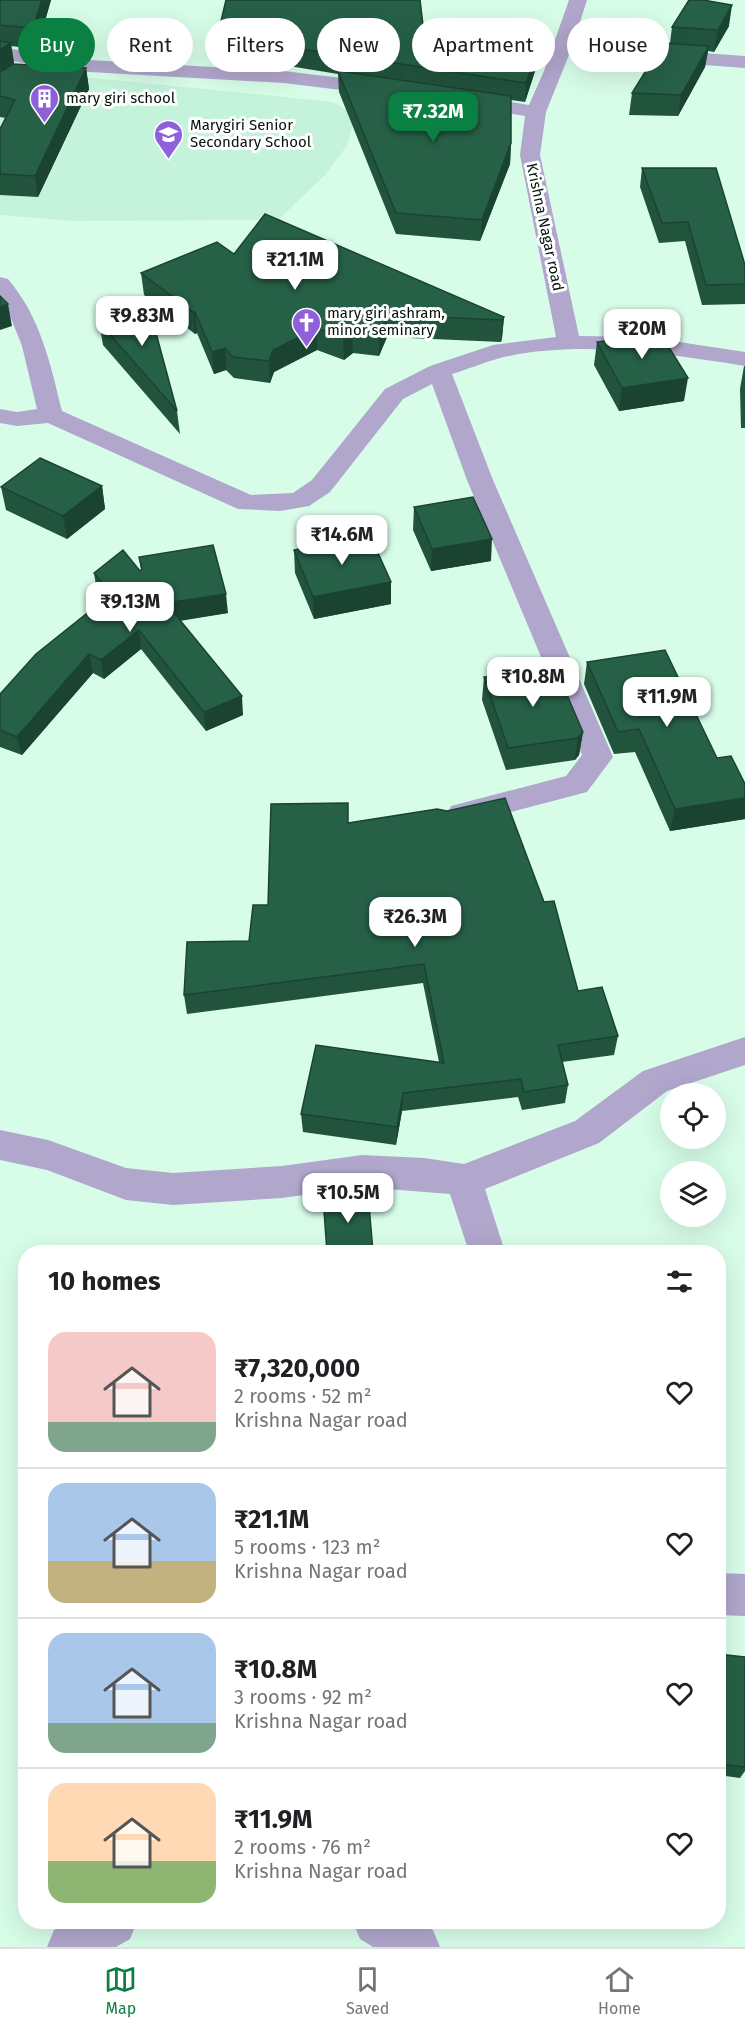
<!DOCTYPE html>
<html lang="en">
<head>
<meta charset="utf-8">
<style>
  :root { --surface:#fff; --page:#f2f2f2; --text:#202124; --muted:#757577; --line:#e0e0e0; --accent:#0b8043 }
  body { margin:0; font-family:"Fira Sans",sans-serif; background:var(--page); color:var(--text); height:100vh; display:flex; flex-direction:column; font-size:22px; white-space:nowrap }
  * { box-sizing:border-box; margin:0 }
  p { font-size:20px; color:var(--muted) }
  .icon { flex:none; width:33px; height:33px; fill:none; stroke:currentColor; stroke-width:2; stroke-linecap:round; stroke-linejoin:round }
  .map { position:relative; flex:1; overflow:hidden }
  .drawer { position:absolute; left:18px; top:1245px; width:708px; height:684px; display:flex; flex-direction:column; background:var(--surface); border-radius:24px; box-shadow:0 6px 24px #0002 }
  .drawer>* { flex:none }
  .banner { position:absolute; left:18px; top:18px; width:710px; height:54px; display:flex; gap:12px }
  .tools { position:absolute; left:660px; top:1083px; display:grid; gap:12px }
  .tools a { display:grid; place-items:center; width:66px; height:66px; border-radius:50%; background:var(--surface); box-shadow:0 6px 24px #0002; font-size:30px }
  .price { position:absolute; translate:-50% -51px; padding:0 14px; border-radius:12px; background:#fff; color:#222; font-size:20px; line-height:39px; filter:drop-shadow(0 2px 3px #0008) }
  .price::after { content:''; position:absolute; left:50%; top:36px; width:18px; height:14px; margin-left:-9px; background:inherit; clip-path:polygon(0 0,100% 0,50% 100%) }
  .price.selected { background:var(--accent); color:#fff }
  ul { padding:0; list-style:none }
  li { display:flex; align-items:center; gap:18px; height:150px; padding:0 30px }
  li+li { border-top:2px solid var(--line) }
  li span { display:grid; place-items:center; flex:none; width:168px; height:120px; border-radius:18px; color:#555 }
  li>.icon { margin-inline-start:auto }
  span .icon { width:72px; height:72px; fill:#fffc; stroke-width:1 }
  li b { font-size:26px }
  h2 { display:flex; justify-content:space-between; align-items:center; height:72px; padding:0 30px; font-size:26px }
  .pill { padding:0 21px; border-radius:27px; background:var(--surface); box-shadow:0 6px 24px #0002; font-size:21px; line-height:54px }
  .pill.selected { background:var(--accent); color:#fff }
  .dock { display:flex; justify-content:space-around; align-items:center; height:84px; border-top:2px solid var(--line); background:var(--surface); font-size:16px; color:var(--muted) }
  .dock a { display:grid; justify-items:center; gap:3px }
  .dock .selected { color:var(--accent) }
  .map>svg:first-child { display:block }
  .built { fill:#c5f2db }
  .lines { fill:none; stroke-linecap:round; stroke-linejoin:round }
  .minor { fill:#b1a6cc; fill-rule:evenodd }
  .wall { fill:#21533d }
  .shaded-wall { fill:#1b4332 }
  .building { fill:#266047; stroke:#1b4332; stroke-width:1.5 }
  .labels { text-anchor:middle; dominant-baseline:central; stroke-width:6; stroke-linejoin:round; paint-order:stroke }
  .far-poi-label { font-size:15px; fill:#05120b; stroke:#fff; text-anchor:start }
  .far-street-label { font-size:15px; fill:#05120b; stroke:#fff }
</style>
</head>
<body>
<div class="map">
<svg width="745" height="1947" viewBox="0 0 745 1947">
  <rect width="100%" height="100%" fill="#d7fde9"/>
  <path class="built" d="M93,78L333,102L355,115L348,144L326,174L278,220L73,221L0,215V94L11,83Z"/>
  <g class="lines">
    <path class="minor" d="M569,0H587L573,44L745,56V68L569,55L546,112L540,155L579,336L646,337L745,352V366C667,354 583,340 504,357C487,361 469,369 452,374L493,480L613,757L587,792L462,825L451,822L447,814L451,806L566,776L582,755L467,480L432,384L403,399L330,492L309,506L280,511L238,509L48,423L17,426L0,423V409L17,412L37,409L22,346L9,313L0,299V277L8,279C41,318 50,363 62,411L251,495L293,493L312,480L385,389L430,366L493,345L556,337L520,155L525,116L469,107L462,105L459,101L462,97L469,95L529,105L544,71Z
      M0,47L72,59L284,71L382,83L389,85L392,89L389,93L382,95L284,83L72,71L0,59Z
      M745,1037V1065L667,1091L599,1143L485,1189L505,1252H469L450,1194L362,1187L282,1198L173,1205L126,1200L47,1170L0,1160V1130L48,1140L126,1168L173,1173L282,1166L362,1155L424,1158L464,1164L575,1121L643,1071Z
      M718,1573L745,1574V1616L718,1615Z
      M69,1922H137L130,1939L116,1947H47L54,1930Z
      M353,1922H419L433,1930L440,1947H373L360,1939Z"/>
  </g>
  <path class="wall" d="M0,0H51L38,45L35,49L11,46L14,63L7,68H86L89,89L38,197L0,195V129L6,118L0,117Z
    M423,25L526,48L538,49L536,68L525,102L511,100V143L510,164L480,241L396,234L339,92L338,74L289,66L288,58L219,57L217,38Z
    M729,26L714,52L708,51L705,67L678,116L629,115L632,93L670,43L672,27Z
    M642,168L745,265V304L702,305L685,241L659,243L640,187Z
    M234,254L504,317L502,338L501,342L387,337L379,356L353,353L344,360L317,350L274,372L270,383L234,378L226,370L214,374L197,333L195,334L144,295L141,273Z
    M99,322L177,411L180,434L103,345Z
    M597,342L684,401L619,411L594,365Z
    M744,366H745V428H741L740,389Z
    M102,486L105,509L67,539L6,510L1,487Z
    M414,507L491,561L431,571L413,530Z
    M294,550L391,582V604L314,619L295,573Z
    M139,557L228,613L180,621L243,715L206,731L141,649L104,679L93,673L22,755L0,747V694L103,600L97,592L94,573L140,571L141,570Z
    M587,662L717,758L745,784V819L670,831L635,752L614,754L584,684Z
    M484,677L583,732L579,755L575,760L506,770L482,700Z
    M348,823L544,902L578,991L618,1036L614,1055L562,1062L568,1085L565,1103L522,1110L518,1097L402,1111L396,1145L303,1132L301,1114L439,1062L423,983L187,1014L184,995L249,941L268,905Z
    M718,1654L745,1657V1771L740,1778L718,1775Z"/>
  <path class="shaded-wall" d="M42,0H51L38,45L35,49L31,28Z
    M732,5L729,26L714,52L718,30Z
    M527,35L526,54L523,48Z
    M11,43L14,63L0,73V50Z
    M709,46L705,67L678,116L681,95Z
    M538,49L536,68L525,102L526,83Z
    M86,68L89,89L38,197L35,176Z
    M511,143L510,164L480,241L482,220Z
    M8,304L12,326L0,330V307Z
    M193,312H195L197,333L195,334Z
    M387,315V337L379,356V334Z
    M504,317L502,338L501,342L502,320Z
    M317,328V350L274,372L270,383L269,361L273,350Z
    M352,332L353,353L344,360L343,338Z
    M225,348L226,370L214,374L212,352Z
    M688,378L684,401L619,411L622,388Z
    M102,486L105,509L67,539L63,516Z
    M492,539L491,561L431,571L432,549Z
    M391,582V604L314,619L313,597Z
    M226,594L228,613L168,622L166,603Z
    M139,630L141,649L104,679L101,660Z
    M89,654L93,673L22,755L17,737Z
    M242,696L243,715L206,731L204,712Z
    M583,732L579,755L575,760L578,738Z
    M745,798V819L670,831L675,809Z
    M403,1093L402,1111L396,1145L397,1127Z"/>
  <path class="building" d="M0,0H42L34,25L31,28L0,25Z
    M226,0H420L423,25L527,35L523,48L538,49L526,83L288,47L292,39L217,38Z
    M689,0H703L732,5L718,30L672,27Z
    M0,41L11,43L0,50Z
    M663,43L709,46L681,95L632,93Z
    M13,64L86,68L35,176L0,174V129L15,100L0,96V71L4,70Z
    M338,71L511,96V143L482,220L396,213Z
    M642,168H716L745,265V284L706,285L688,222L662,223Z
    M265,214L504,317L502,320L387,315L379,334L352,332L343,338L317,328L273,350L269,361L233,357L225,348L212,352L195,312H193L141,273L217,242L234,254Z
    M0,296L8,304L0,307Z
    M149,307L177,411L99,322Z
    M660,333L688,378L622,388L597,342Z
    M40,458L102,486L63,516L1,487Z
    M473,497L492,539L432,549L414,507Z
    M370,535L391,582L313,597L294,550Z
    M213,545L226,594L166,603L242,696L204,712L139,630L101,660L89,654L17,737L0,730V694L36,654L111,594L94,573L123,550L140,571L142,569L139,557Z
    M665,650L717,758L731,756L745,784V798L675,809L639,729L618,732L587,662Z
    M555,667L583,732L578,738L508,748L484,677Z
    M505,798L544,902L554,901L578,991L602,987L618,1036L558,1045L568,1085L524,1092L521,1079L403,1093L397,1127L301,1114L316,1045L444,1063L424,964L184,995L187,942L249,941L253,905H268L271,804L348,803V823L437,809L447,811Z
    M368,1193L373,1252H327L323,1197Z
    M718,1654L745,1657V1767L718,1764Z"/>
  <defs>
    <symbol id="building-pin" viewBox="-11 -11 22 30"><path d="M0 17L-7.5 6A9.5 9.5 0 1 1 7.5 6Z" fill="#8e60d9" stroke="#fff"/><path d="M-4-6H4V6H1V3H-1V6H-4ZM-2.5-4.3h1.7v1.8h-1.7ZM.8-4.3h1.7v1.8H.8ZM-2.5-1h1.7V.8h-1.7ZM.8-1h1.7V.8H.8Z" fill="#fff"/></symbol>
    <symbol id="school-pin" viewBox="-11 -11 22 30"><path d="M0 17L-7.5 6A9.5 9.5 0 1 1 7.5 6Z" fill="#8e60d9" stroke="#fff"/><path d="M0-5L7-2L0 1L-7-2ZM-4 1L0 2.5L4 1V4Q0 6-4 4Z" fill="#fff"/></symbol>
    <symbol id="church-pin" viewBox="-11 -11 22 30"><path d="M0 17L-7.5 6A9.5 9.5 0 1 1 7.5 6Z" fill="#8e60d9" stroke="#fff"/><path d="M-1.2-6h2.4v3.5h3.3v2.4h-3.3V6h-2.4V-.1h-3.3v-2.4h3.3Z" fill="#fff"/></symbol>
  </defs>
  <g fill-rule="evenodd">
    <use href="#building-pin" x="28" y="82" width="33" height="45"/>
    <use href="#school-pin" x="152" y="118" width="33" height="45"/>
    <use href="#church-pin" x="290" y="306" width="33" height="45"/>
  </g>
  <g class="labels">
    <g class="far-poi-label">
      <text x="66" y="98">mary giri school</text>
      <text x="190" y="125">Marygiri Senior<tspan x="190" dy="17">Secondary School</tspan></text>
      <text x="327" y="313">mary giri ashram,<tspan x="327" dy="17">minor seminary</tspan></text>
    </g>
    <g class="far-street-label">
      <text transform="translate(545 227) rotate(78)">Krishna Nagar road</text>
    </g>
  </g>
</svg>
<div class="tools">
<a><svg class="icon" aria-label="locate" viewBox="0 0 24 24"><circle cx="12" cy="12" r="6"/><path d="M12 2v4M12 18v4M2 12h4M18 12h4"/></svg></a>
<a><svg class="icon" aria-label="layers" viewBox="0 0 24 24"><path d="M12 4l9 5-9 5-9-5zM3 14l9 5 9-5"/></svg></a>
</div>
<b class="price selected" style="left:433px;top:143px">₹7.32M</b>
<b class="price" style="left:295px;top:291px">₹21.1M</b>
<b class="price" style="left:142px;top:347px">₹9.83M</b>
<b class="price" style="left:642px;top:360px">₹20M</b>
<b class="price" style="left:342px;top:566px">₹14.6M</b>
<b class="price" style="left:130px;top:633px">₹9.13M</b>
<b class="price" style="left:533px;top:708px">₹10.8M</b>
<b class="price" style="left:667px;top:728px">₹11.9M</b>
<b class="price" style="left:415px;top:948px">₹26.3M</b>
<b class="price" style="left:348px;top:1224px">₹10.5M</b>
<div class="banner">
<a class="pill selected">Buy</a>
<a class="pill">Rent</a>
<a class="pill">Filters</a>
<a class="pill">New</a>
<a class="pill">Apartment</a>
<a class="pill">House</a>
</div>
<section class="drawer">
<h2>10 homes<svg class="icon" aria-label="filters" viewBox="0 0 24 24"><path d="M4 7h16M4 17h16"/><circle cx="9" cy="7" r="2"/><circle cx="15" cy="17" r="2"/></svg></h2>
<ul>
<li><span style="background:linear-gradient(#f6c9c9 75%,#7fa58c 0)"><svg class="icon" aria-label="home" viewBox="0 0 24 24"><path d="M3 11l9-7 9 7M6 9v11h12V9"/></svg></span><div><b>₹7,320,000</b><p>2 rooms · 52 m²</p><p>Krishna Nagar road</p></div><svg class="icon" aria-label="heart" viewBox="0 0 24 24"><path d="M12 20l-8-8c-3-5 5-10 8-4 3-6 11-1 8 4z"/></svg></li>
<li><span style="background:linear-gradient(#a9c7e8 65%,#c2b280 0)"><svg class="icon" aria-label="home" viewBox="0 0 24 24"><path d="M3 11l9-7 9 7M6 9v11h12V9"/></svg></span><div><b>₹21.1M</b><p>5 rooms · 123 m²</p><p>Krishna Nagar road</p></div><svg class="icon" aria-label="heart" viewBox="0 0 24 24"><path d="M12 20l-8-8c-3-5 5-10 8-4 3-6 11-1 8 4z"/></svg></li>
<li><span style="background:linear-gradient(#a9c7e8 75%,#7fa58c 0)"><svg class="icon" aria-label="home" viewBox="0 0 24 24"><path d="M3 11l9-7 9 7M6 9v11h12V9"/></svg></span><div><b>₹10.8M</b><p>3 rooms · 92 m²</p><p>Krishna Nagar road</p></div><svg class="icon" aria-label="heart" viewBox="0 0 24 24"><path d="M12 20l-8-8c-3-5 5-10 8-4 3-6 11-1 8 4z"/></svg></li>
<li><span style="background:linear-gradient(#ffd9b3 65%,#8fb573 0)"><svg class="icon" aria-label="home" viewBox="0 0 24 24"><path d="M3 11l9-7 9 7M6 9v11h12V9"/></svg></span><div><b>₹11.9M</b><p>2 rooms · 76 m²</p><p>Krishna Nagar road</p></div><svg class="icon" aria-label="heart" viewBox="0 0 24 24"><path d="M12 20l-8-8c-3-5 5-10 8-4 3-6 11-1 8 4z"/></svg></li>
</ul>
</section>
</div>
<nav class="dock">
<a class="selected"><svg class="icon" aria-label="map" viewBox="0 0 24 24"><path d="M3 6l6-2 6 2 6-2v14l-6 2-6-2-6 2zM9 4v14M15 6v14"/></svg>Map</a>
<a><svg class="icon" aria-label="saved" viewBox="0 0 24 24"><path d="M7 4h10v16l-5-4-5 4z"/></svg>Saved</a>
<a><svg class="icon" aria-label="home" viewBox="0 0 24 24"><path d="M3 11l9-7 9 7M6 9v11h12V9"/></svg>Home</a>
</nav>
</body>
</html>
